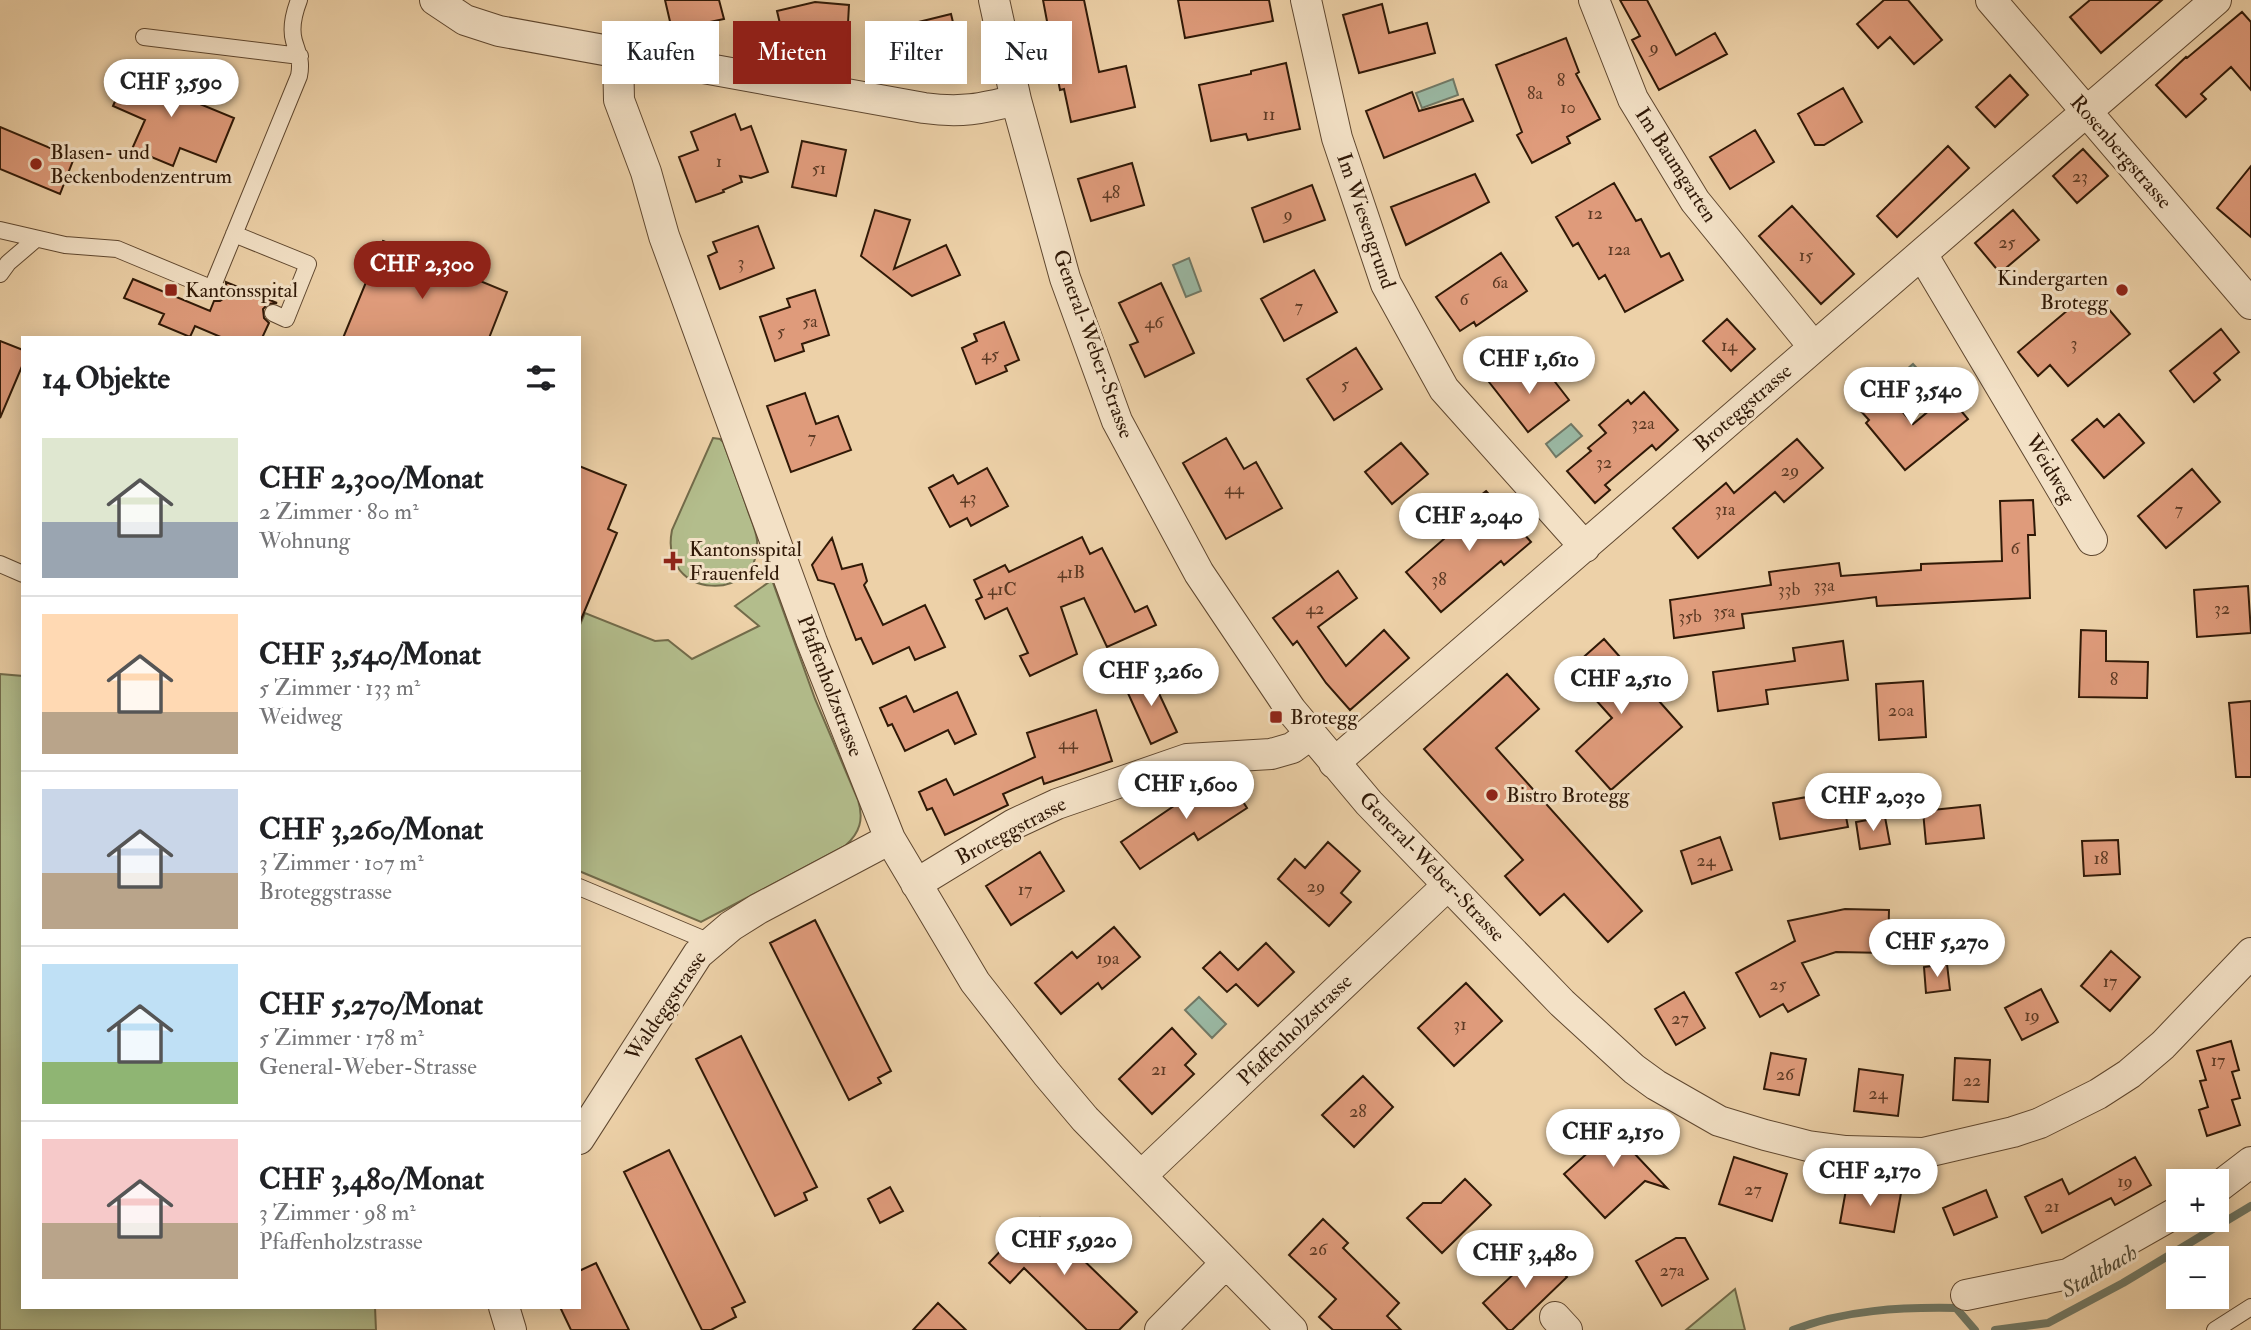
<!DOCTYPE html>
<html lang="de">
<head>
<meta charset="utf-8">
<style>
  :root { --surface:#fff; --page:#f6f6f6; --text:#202124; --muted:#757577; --line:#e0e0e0; --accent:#8f2418 }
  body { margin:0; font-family:"IM FELL Double Pica",serif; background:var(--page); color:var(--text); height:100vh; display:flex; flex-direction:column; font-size:26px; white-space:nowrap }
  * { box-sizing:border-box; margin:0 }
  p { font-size:23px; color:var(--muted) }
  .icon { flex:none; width:38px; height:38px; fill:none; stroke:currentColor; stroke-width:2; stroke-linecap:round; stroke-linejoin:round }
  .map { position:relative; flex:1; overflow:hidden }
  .panel { position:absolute; left:21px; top:336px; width:560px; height:973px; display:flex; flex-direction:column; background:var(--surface); border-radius:0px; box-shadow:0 4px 18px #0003 }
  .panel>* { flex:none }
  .hud { position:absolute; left:602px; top:21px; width:665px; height:63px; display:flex; gap:14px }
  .controls { position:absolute; left:2166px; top:1169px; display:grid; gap:14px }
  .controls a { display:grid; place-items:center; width:63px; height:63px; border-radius:0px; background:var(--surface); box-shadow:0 4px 18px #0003; font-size:35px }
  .price { position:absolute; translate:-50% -60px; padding:0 16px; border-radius:24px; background:#fff; color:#222; font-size:23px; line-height:46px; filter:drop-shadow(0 2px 4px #0008) }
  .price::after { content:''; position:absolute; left:50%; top:42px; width:21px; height:16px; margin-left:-10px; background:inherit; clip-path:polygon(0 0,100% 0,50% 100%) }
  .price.selected { background:var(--accent); color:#fff }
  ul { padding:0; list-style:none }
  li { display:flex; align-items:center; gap:21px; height:175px; padding:0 21px }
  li+li { border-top:2px solid var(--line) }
  li span { display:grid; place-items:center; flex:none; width:196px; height:140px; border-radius:0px; color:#555 }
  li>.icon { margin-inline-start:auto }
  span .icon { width:84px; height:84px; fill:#fffc; stroke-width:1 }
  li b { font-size:30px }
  h2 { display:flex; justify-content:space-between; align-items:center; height:84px; padding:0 21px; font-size:30px }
  .pill { padding:0 24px; border-radius:0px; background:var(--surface); box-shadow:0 4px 18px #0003; font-size:24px; line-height:63px }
  .pill.selected { background:var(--accent); color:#fff }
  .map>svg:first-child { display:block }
  .green { fill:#b3bd8c; stroke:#726b4a; stroke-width:2 }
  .water { fill:#9ab8a3; stroke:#707865; stroke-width:2 }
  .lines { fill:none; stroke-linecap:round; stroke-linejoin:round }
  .stream { stroke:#707865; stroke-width:8 }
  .building { fill:#df9b7b; stroke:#301907; stroke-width:2 }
  .service-casing { stroke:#5f472f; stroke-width:18 }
  .minor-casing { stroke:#5f472f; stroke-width:32 }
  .service { stroke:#f3e1c6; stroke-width:16 }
  .minor { stroke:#f3e1c6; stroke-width:30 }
  .poi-dot { fill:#8f2418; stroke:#f3e1c6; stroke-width:2.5 }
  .labels { text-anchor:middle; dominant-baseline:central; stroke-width:6; stroke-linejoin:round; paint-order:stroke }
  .number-label { font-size:18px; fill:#5c3a24 }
  .poi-label { font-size:21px; fill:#301907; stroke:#f3e1c6; text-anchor:start }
  .street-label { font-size:21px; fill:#301907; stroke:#f3e1c6 }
  .water-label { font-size:23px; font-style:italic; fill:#504936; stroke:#f3e1c6 }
</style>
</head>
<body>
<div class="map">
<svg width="2251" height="1330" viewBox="0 0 2251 1330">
  <rect width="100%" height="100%" fill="#edd1a8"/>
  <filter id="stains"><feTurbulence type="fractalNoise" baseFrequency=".00286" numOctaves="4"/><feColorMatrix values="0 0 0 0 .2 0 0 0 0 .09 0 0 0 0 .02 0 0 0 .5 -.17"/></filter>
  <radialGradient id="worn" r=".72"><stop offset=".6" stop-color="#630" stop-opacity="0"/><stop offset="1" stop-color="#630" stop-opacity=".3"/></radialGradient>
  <path class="green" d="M713,438L720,439L723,442C732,466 741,490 749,514C752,522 756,531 757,540C762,604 658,601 672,530Z
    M772,580L815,699L858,800C864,819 860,833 845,846L701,922L579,871V627L585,613L655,641L668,640L692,659L759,626L735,606Z
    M0,674L23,676V1307H375L376,1330H0Z
    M1735,1289L1745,1330H1686Z"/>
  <path class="water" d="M1453,79L1458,95L1422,108L1416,93Z
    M1189,258L1201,291L1186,297L1173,265Z
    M1577,340L1589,356L1561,377L1549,362Z
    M1913,364L1924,376L1897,400L1886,387Z
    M1571,424L1582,436L1556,457L1546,444Z
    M1199,997L1226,1024L1212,1038L1185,1010Z"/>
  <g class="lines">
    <path class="stream" d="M1793,1330C1844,1310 1901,1307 1956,1308L1975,1330
      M1995,1330L2048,1323L2123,1283L2251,1206"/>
  </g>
  <path class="building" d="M665,0H719L724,19L672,30Z
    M1043,0H1084L1099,72L1126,66L1135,107L1071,122L1064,89L1060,90Z
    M1178,0H1269L1273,21L1185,38Z
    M1620,0H1647L1676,55L1715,33L1727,54L1659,90L1632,40L1640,36Z
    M1884,0H1908L1942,40L1914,64L1890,37L1878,48L1857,24Z
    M2090,0H2162L2101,53L2070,17Z
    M815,2L849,5L847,41L819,38L785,45L777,11Z
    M1382,4L1389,33L1427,23L1435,53L1359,73L1343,15Z
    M2242,12L2251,22V90L2231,67L2201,94L2206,99L2186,117L2156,85L2186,57L2187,58Z
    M951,14L961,56L900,70L890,29Z
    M1566,38L1579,72L1576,74L1600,119L1567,137L1570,143L1532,163L1517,135L1522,132L1496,65Z
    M1286,63L1300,129L1248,140L1246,134L1211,141L1199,85L1251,74V71Z
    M131,64L182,86L178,95L234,118L216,162L180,148L173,166L132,149L145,120L113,106Z
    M2010,75L2028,95L1995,127L1976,107Z
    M1843,88L1862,122L1824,145H1815L1798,114Z
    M1412,92L1419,111L1463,99L1473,121L1384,158L1366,111Z
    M735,114L741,130L751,126L768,172L751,178L740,176L742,182L723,190L724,192L696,202L679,157L698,150L691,132Z
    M0,127L74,158L60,194L0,169Z
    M1755,130L1774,162L1730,189L1710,157Z
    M802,141L846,150L836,196L792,187Z
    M1948,146L1969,168L1897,237L1877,216Z
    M2083,149L2108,176L2077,203L2053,176Z
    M1132,163L1144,205L1091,221L1078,179Z
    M2251,166V237L2217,208Z
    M1475,174L1489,202L1406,245L1391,207Z
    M1614,183L1636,221L1641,219L1661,257L1669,253L1683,280L1625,312L1605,275L1599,279L1578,243L1573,246L1556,217Z
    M1312,185L1325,220L1264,242L1252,208Z
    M1792,206L1854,274L1821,304L1759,236Z
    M875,210L910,220L894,269L946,245L960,275L912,296L861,256Z
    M2013,210L2039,240L2000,273L1975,243Z
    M758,226L774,268L720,289L708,256L717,252L713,242Z
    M383,241L507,292L489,338H343Z
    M1501,253L1527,291L1476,326L1474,322L1460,331L1436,297Z
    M1314,270L1337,312L1284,341L1261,299Z
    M133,279L210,311L214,301H220L227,296L226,282L277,303L268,304L263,309L264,318L269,323L262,338H223L195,326L190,337L159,324L164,314L124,298Z
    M1161,283L1194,353L1145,377L1130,345L1138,342L1119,303Z
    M815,290L829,335L802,344L804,351L775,361L760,317L790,307L787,299Z
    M2081,299L2089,309L2100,299L2130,334L2068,386L2050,365L2038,376L2018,352Z
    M1727,319L1755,349L1731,371L1703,341Z
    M1004,322L1019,360L1005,366L1007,371L976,384L962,348L977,341L974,334Z
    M2221,329L2239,352L2214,373L2220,380L2194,402L2170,371Z
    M0,341L23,350V364L0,418Z
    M1356,348L1382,389L1334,420L1307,379Z
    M1513,364L1528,383L1545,369L1569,400L1528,432L1489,382Z
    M1883,389L1913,424L1948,395L1968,419L1905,470L1866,423L1869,420L1859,409Z
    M1644,392L1678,430L1656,450L1652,445L1605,485L1610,490L1595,503L1567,471L1591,451L1588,448L1606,433L1599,425L1628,400L1631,404Z
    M805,393L816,424L838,416L851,450L791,472L767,406Z
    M2119,414L2144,443L2104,478L2072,440L2097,419L2104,427Z
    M1226,438L1244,469L1256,462L1282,508L1226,539L1183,463Z
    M1797,439L1823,468L1784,502L1775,492L1698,558L1673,528L1726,483L1734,493Z
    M1401,443L1428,474L1392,504L1365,472Z
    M579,466L626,485L608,529L617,533L580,622Z
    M987,468L1008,506L971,526L967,518L950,527L929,488L953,475L958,484Z
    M2192,469L2220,502L2166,548L2138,516Z
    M1486,491L1531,542L1504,565L1501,561L1441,612L1406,572L1476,511L1472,502Z
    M2033,500L2035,535H2028L2030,598L1877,606L1876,597L1742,614L1744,628L1674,638L1670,600L1771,585L1769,572L1839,563L1841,576L1921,570V564L2002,561L2000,501Z
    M1082,537L1090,554L1102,548L1135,612L1147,606L1156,625L1107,647L1084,598L1061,607L1077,654L1030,676L1020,656L1028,653L1007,608L985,619L976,600L982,597L974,580L1005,565L1009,572Z
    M832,538L842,569L862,564L867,581L864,585L883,625L925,605L945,647L915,660L909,647L873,664L861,638L856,640L834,584L818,580L812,565Z
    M1338,571L1357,598L1318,627L1346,666L1384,630L1409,658L1350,710L1326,683L1297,641L1293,645L1273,618Z
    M2248,586L2251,633L2197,637L2194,590Z
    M2081,630L2106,631V661L2148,662L2147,698L2079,697Z
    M1604,639L1682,727L1611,790L1576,751L1612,718L1569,670Z
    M1843,641L1848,680L1766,690L1768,704L1718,711L1713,672L1795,661L1793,648Z
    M1149,672L1177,732L1151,744L1127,691V683Z
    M1507,674L1539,709L1496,748L1642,911L1608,942L1564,894L1540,915L1505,876L1523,860L1424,749Z
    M1923,681L1926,737L1879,740L1876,684Z
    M957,692L976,734L955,744L948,730L905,751L892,724L888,726L880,708L906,696L914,712Z
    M2251,701V777H2236L2229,703Z
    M1096,710L1112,761L1044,784L1042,777L1003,794L1008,805L945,835L932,808L927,810L919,792L946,779L954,795L1035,757L1027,733Z
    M1221,774H1225L1247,808L1198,840L1194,833L1140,869L1121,842Z
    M1841,791L1848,827L1780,839L1773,803Z
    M1980,805L1984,838L1926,844L1923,811Z
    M1885,817L1890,844L1860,849L1856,822Z
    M1720,837L1732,870L1692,884L1681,851Z
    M2118,840L2120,874L2084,876L2082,841Z
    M1328,842L1360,871L1341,893L1351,902L1329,926L1278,879L1295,859L1305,868Z
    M1040,852L1064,891L1011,925L986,886Z
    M1845,909L1889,910L1888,953L1836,952L1802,963L1819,995L1788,1012L1783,1004L1760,1017L1736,973L1795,941L1788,921Z
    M815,920L891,1071L878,1078L881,1083L849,1100L770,943Z
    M1939,926H1985V963H1939Z
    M1114,927L1140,957L1102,989L1098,983L1061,1014L1035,983L1072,952L1077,958Z
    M1266,943L1294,972L1258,1006L1236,984L1227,992L1203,968L1220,952L1238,970Z
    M2111,951L2140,977L2110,1011L2081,986Z
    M1947,964L1950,990L1926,993L1924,967Z
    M1466,983L1502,1021L1454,1066L1418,1028Z
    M2041,989L2058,1022L2022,1040L2005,1008Z
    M1684,992L1705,1028L1676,1045L1655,1009Z
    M1172,1028L1196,1054L1185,1065L1194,1074L1152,1114L1119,1079Z
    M741,1036L817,1187L804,1193L807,1200L775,1216L696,1059Z
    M2231,1041L2239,1070L2232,1072L2240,1098L2232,1100L2240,1125L2207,1136L2199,1110L2208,1107L2200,1081L2206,1080L2197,1051Z
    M1771,1053L1806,1059L1799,1095L1764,1089Z
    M1955,1058L1990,1060L1988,1102L1953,1100Z
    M1859,1069L1903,1075L1898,1116L1854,1111Z
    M1363,1076L1393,1107L1354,1147L1322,1115Z
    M1629,1116L1649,1138L1633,1152L1667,1188L1645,1181L1605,1218L1564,1174Z
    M669,1150L745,1302L732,1308L736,1317L711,1330H702L624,1172Z
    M1734,1157L1787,1174L1772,1221L1719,1204Z
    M2135,1157L2151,1185L2115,1205L2111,1198L2042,1233L2025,1197L2062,1179L2069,1194Z
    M1465,1179L1491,1205L1442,1253L1407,1218L1423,1203H1441Z
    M1847,1184L1901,1193L1894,1232L1840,1223Z
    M890,1187L903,1211L880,1223L868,1199Z
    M1986,1190L1997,1217L1954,1235L1943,1208Z
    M1040,1218L1137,1312L1119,1330H1087L1024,1268L1010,1283L989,1263L1025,1225L1029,1229Z
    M1323,1219L1348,1243L1343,1248L1399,1303L1387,1316L1401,1330H1333L1319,1317L1336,1299L1289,1255Z
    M1676,1238H1685L1708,1279L1662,1306L1636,1261Z
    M1540,1249L1567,1277L1512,1330H1508L1483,1303Z
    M596,1263L629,1330H571L560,1307H579V1271Z
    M938,1303L966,1330H913Z"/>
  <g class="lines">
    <defs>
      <path id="service" d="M144,37L300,56
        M0,230L65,245L117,249L218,291
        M234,234L308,264L286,319L273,313
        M0,274L8,263L36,239
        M212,288L299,76C302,61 298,54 294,41C290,27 294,13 299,0
        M0,564L23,574
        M579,887L710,942
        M2215,1330L2251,1307"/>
      <path id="minor" d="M435,0L465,20L499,31L924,108C961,113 981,109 1016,100
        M994,0L1016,100L1065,278L1117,421L1199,573L1291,710L1369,803L1562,1003L1634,1069L1656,1085L1719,1121L1765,1135L1808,1146L1846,1151L1923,1153L2013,1132L2040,1123L2098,1094L2129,1074L2163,1045L2251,953
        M1306,0L1337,138L1386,284L1444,389L1585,547
        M1594,0L1633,99L1695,201L1813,346
        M1991,0L2251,304
        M618,53L619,100L646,172L664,236L812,642L890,839L975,982L1047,1074L1085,1119L1292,1330
        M1922,254L2092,540
        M1334,763C1629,509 1921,253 2216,0
        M916,884L1014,824L1057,804L1187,759L1271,754L1292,748L1310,735
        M579,1139L698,954L731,926L758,909L890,839
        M1141,1176L1448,885
        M2217,1188L2251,1162
        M1966,1295L2068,1274L2179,1211
        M504,1307L511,1330
        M1555,1317L1567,1330
        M1160,1330L1226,1263"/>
    </defs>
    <use href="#service" class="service-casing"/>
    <use href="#minor" class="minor-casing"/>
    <use href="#service" class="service"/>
    <use href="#minor" class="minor"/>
  </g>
  <g class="poi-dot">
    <circle cx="36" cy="164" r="7"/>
    <rect x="164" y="283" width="14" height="14" rx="3.5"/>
    <circle cx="2122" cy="290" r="7"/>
    <path d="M669.5 550.5h7v7h7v7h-7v7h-7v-7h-7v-7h7z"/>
    <rect x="1269" y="710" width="14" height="14" rx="3.5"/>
    <circle cx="1492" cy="795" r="7"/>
  </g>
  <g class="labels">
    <g class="number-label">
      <text x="1654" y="47">9</text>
      <text x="1561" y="80">8</text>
      <text x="1535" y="93">8a</text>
      <text x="1568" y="107">10</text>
      <text x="1269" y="114">11</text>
      <text x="719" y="161">1</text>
      <text x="819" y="168">51</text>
      <text x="2080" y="176">23</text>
      <text x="1111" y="192">48</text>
      <text x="1595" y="213">12</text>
      <text x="1288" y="214">9</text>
      <text x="2007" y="242">25</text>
      <text x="1619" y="249">12a</text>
      <text x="1806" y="255">15</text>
      <text x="741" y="262">3</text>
      <text x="1500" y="282">6a</text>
      <text x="1464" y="299">6</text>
      <text x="1299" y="306">7</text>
      <text x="810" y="321">5a</text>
      <text x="1154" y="322">46</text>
      <text x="781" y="331">5</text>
      <text x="2074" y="343">3</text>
      <text x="1729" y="345">14</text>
      <text x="990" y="354">45</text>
      <text x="1345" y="384">5</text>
      <text x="1643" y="423">32a</text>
      <text x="812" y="437">7</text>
      <text x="1604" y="462">32</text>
      <text x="1790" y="470">29</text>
      <text x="1234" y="488">44</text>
      <text x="968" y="497">43</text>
      <text x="1725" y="509">31a</text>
      <text x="2179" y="509">7</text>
      <text x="2015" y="548">6</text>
      <text x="1071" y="572">41B</text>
      <text x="1439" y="579">38</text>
      <text x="1824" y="585">33a</text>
      <text x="1002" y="589">41C</text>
      <text x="1789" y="589">33b</text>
      <text x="1315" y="608">42</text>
      <text x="2222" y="608">32</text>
      <text x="1724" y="611">35a</text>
      <text x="1690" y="616">35b</text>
      <text x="2114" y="679">8</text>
      <text x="1901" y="710">20a</text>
      <text x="1068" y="743">44</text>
      <text x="2101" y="858">18</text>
      <text x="1706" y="860">24</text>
      <text x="1316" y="886">29</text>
      <text x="1025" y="889">17</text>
      <text x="1108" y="958">19a</text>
      <text x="2110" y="981">17</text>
      <text x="1778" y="984">25</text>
      <text x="2032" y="1015">19</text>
      <text x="1680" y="1018">27</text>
      <text x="1460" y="1024">31</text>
      <text x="2218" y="1060">17</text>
      <text x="1159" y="1069">21</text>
      <text x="1785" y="1074">26</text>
      <text x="1972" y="1080">22</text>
      <text x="1878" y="1093">24</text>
      <text x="1358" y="1111">28</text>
      <text x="2125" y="1181">19</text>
      <text x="1753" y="1189">27</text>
      <text x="2052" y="1206">21</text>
      <text x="1318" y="1249">26</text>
      <text x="1672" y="1270">27a</text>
    </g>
    <g class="poi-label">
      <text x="50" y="152">Blasen- und<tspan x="50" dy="24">Beckenbodenzentrum</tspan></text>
      <text x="2108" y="278" text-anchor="end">Kindergarten<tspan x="2108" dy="24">Brotegg</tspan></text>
      <text x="185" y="290">Kantonsspital</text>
      <text x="689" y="549">Kantonsspital<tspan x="689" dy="24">Frauenfeld</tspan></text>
      <text x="1290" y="717">Brotegg</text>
      <text x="1506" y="795">Bistro Brotegg</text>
    </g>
    <g class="street-label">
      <text transform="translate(2121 152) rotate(49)">Rosenbergstrasse</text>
      <text transform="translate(1676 165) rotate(57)">Im Baumgarten</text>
      <text transform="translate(1366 221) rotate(71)">Im Wiesengrund</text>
      <text transform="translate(1093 344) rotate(70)">General-Weber-Strasse</text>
      <text transform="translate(1743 408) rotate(-41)">Broteggstrasse</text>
      <text transform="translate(2050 469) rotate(59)">Weidweg</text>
      <text transform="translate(830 686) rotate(69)">Pfaffenholzstrasse</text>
      <text transform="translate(1011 831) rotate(-28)">Broteggstrasse</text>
      <text transform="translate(1432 867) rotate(46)">General-Weber-Strasse</text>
      <text transform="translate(666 1006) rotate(-56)">Waldeggstrasse</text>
      <text transform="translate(1295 1030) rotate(-44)">Pfaffenholzstrasse</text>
    </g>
    <g class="water-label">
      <text transform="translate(2099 1271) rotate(-30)">Stadtbach</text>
    </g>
  </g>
  <rect width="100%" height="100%" filter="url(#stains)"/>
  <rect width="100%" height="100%" fill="url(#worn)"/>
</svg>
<div class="controls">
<a>+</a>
<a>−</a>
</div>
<b class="price" style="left:171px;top:119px">CHF 3,590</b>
<b class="price selected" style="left:422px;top:301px">CHF 2,300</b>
<b class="price" style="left:1529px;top:396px">CHF 1,610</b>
<b class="price" style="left:1911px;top:427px">CHF 3,540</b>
<b class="price" style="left:1469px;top:553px">CHF 2,040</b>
<b class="price" style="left:1151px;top:708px">CHF 3,260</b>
<b class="price" style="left:1621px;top:716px">CHF 2,510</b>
<b class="price" style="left:1186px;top:821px">CHF 1,600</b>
<b class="price" style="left:1873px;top:833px">CHF 2,030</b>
<b class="price" style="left:1937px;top:979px">CHF 5,270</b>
<b class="price" style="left:1613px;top:1169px">CHF 2,150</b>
<b class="price" style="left:1870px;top:1208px">CHF 2,170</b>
<b class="price" style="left:1064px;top:1277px">CHF 5,920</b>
<b class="price" style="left:1525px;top:1290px">CHF 3,480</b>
<div class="hud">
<a class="pill">Kaufen</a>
<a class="pill selected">Mieten</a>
<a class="pill">Filter</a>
<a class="pill">Neu</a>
</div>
<section class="panel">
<h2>14 Objekte<svg class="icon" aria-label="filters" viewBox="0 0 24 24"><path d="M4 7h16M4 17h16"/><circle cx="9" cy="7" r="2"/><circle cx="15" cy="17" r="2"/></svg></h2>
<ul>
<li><span style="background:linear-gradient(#dfe7d0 60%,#9aa5b1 0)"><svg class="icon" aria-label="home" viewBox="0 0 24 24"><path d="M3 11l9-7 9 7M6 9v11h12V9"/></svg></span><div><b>CHF 2,300/Monat</b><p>2 Zimmer · 80 m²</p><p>Wohnung</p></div></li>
<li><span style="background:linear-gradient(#ffd9b3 70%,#b9a48a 0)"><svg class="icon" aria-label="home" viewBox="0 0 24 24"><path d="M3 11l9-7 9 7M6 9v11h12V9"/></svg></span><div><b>CHF 3,540/Monat</b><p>5 Zimmer · 133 m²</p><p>Weidweg</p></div></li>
<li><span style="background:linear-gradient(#c9d6e8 60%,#b9a48a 0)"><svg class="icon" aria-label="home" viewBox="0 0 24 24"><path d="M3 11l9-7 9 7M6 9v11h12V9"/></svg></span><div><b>CHF 3,260/Monat</b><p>3 Zimmer · 107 m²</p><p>Broteggstrasse</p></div></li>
<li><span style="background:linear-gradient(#bfe0f5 70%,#8fb573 0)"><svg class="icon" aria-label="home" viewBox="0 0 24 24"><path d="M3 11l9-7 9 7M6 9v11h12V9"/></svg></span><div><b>CHF 5,270/Monat</b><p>5 Zimmer · 178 m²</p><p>General-Weber-Strasse</p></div></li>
<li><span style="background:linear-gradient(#f6c9c9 60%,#b9a48a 0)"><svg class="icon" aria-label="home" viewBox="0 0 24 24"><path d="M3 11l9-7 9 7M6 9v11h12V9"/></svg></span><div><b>CHF 3,480/Monat</b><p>3 Zimmer · 98 m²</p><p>Pfaffenholzstrasse</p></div></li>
</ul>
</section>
</div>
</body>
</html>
